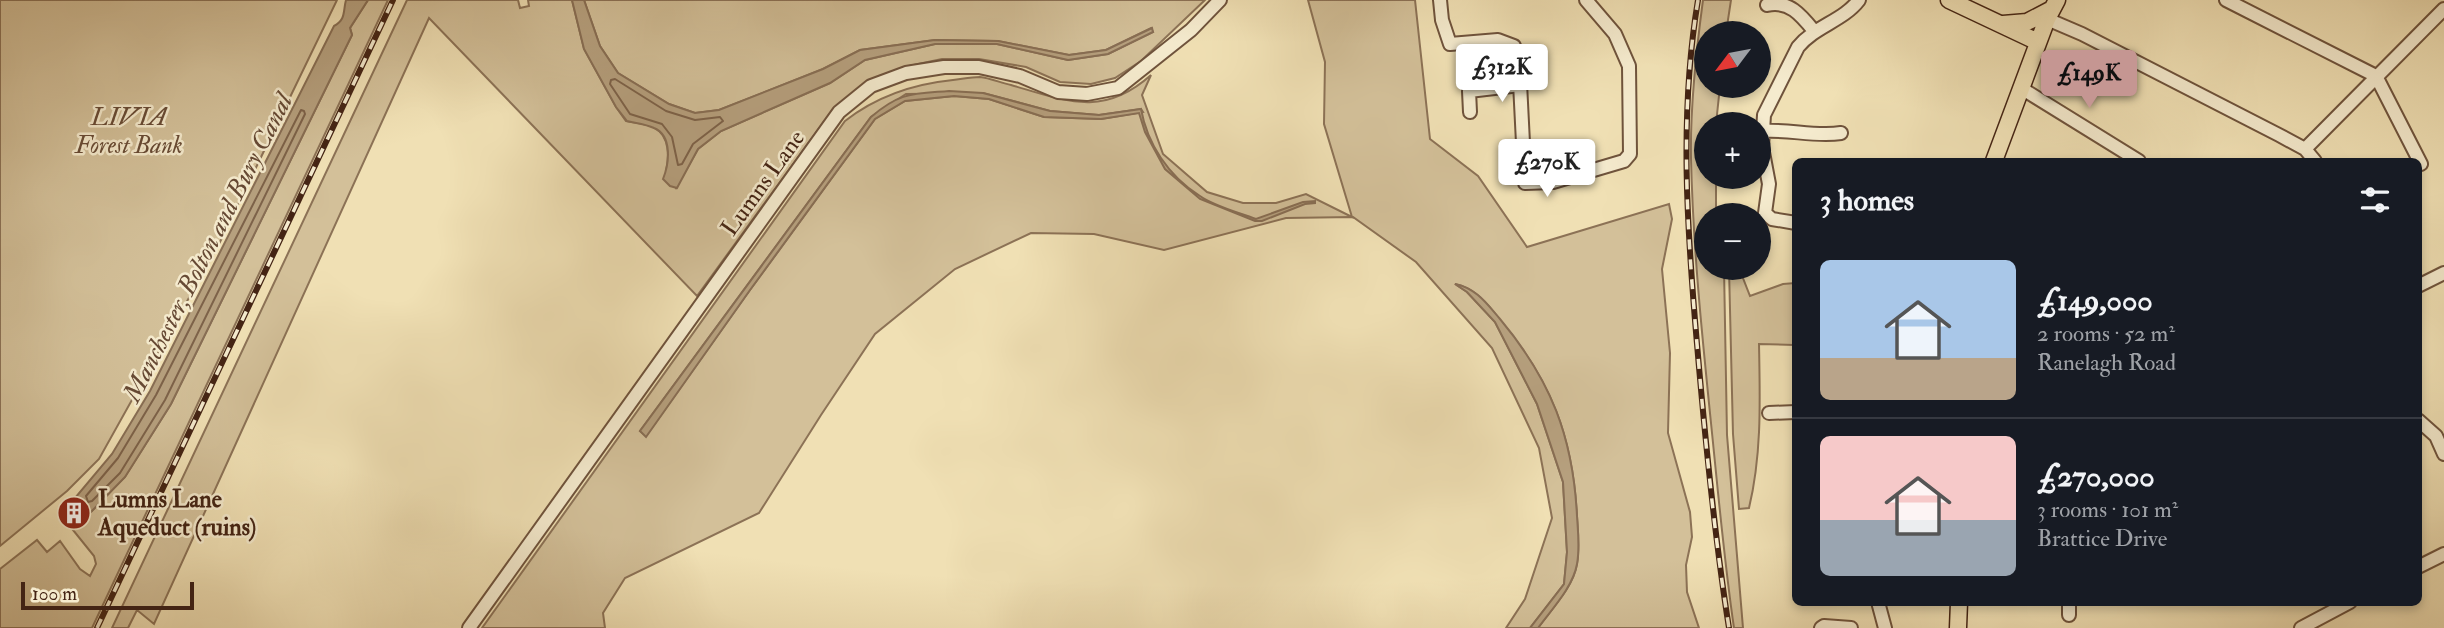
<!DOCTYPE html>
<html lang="en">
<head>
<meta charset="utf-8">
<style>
  :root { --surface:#171b24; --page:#20242c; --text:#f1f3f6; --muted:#9ea1a6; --line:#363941; --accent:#c59692 }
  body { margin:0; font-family:"IM FELL Double Pica",serif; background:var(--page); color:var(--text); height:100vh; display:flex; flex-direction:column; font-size:26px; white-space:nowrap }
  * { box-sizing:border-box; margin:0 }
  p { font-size:23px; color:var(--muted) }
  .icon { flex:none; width:38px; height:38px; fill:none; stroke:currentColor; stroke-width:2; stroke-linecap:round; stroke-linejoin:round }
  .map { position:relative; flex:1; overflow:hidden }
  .side { position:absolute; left:1792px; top:158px; width:630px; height:448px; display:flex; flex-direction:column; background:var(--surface); border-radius:10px; box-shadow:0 4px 10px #0003 }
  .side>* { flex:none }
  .needle { width:46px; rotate:238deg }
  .controls { position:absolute; left:1694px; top:21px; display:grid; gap:14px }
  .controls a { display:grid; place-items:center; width:77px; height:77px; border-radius:50%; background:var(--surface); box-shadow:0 4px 10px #0003; font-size:35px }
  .scale { position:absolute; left:21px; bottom:18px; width:173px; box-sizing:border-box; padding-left:7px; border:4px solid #442414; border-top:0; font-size:19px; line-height:24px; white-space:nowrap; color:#442414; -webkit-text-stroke:5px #f5ebce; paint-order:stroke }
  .price { position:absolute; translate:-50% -60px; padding:0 16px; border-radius:7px; background:#fff; color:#222; font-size:23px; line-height:46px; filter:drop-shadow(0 2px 4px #0008) }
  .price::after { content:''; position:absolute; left:50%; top:42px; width:21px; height:16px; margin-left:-10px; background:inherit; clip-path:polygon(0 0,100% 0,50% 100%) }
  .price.selected { background:var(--accent); color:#111 }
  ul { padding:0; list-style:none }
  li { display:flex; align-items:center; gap:21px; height:175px; padding:0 28px }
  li+li { border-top:2px solid var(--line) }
  li span { display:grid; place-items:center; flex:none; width:196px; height:140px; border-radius:10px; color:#555 }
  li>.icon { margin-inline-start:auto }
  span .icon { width:84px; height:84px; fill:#fffc; stroke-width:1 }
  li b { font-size:30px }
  h2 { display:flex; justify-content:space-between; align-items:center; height:84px; padding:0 28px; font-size:30px }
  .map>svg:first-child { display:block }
  .green { fill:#d3c099; stroke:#8c7256; stroke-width:2; fill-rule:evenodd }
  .water { fill:#b6a07e; stroke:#886e54; stroke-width:2 }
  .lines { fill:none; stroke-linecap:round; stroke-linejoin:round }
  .shore { stroke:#7d6249; stroke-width:2 }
  .minor-casing { stroke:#6f533c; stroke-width:16 }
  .major-casing { stroke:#442414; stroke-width:19 }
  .minor { stroke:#f5ebce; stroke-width:12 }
  .major { stroke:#f0e0b4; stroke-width:16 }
  .rail-casing { stroke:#442414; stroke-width:6 }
  .rail { stroke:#f5ebce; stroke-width:3.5; stroke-dasharray:10; stroke-linecap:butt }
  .labels { text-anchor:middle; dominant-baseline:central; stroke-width:5; stroke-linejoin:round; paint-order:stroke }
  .park-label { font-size:24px; font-style:italic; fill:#684b35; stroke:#f5ebce }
  .street-label { font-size:24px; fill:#442414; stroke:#f5ebce }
  .poi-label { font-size:24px; font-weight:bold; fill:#442414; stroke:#f5ebce; text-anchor:start }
  .water-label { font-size:26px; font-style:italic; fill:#664934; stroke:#f5ebce }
</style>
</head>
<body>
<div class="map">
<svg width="2444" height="628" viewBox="0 0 2444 628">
  <rect width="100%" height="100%" fill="#f0e0b4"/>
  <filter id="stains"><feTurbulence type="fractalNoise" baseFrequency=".00286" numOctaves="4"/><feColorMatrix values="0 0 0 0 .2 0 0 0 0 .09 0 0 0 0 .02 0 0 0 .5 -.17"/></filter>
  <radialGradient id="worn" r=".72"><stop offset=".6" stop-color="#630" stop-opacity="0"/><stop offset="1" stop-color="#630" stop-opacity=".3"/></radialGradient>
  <path class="green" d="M0,0H337L219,244L99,459L67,491L0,546Z
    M368,0H388L92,628H0V569L37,540L47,552L60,541L80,569L90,576L96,564L94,556L73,530L125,477L171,404L352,35L350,28Z
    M407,0H518L520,8L529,6L528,0H572L584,49L616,107L626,121C635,123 648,124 655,128C670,136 669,158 666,171L676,188L698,149L721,131L830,83L865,60L935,44H997L1068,60L1108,54L1153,32L1151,28L1106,50L1069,55L998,41L935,40L860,50L823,69L719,110L695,113L669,104L618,73L600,46L584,0H1205L1141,61L1115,78L1091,84L1060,82L1026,67L979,59H942L904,67L868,82L834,108L697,296L429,18L154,624L137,610L128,628H112Z
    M1308,0H1415L1430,139L1478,176L1527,247L1669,204L1672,219L1662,269L1670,353L1668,433L1690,512L1692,537L1686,565L1687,592L1699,628H1538C1551,609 1573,588 1577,564C1580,548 1578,532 1577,516C1573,437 1551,380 1500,320C1488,304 1475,288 1455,284L1467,292L1495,322L1537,404L1563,482L1567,552L1564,584L1530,628H1506L1525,599L1552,518L1539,448L1492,348L1416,262L1353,217L1286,218L1164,250L1094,234L1031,233L955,269L875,334L821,415L759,513L625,578L603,613L605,628H482L845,121C877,96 913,84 953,80C962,79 971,77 980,77C990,78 1001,83 1011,85C1066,101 1103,118 1151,75L1142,95L1163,154L1207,192L1243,203H1276L1306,194L1352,217L1324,124L1325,62ZM983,93L1050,111L1099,115L1141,109L1143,112L1101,119L1044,117L989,99L954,96L905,101L875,119L750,290L646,436L640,431L871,117L906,94Z
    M1703,0H1731L1726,33H1706V86H1720L1716,124H1706V177H1716V215H1706V268H1724L1727,435L1743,628H1734C1724,560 1718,491 1711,423C1702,335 1693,247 1691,158C1690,106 1696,52 1703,0Z
    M1729,268H1739L1750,296L1783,284L1795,283L1794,345L1759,344C1760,399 1762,454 1749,508L1739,509L1733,434Z"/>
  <path class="water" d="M346,0H368L350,28L352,35L171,404L125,477L89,514L75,498L112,454L150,391L334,26C346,20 343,11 346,0Z
    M572,0H584L600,46L618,73L669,104L695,113L719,110L823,69L860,50L935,40L998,41L1069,55L1106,50L1152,28L1153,32L1108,54L1068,60L997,44H935L865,60L830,83L721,131L698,149L677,188L670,186L663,179C669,164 673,136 654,128C646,124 635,123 627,121L616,107L584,49Z
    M949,91L983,93L1050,111L1099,115L1141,109C1147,143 1168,176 1200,196C1216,207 1238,212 1256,219L1303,202L1315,201V203L1305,204L1262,221H1255L1200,199L1165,169L1145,132L1139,113L1101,119L1044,117L989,99L954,96L905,101L875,119L750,290L646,437L640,431L871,117C900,92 912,94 949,91Z
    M1455,284C1476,288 1487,304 1500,319C1551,380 1573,437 1577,516C1578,532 1580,548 1577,564C1573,587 1552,609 1538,628H1530L1564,584L1567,552L1563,482L1537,404L1495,322L1467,292Z"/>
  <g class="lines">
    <path class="shore" d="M615,79L666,111L695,120L720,117L723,121L693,144L682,164L678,165L672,137L662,124L630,114L610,84L611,80Z
      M301,110L304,111L305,114L165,400L120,473L92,501L88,502L86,496L118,458L156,395Z"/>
    <defs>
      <path id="minor" d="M1440,0L1442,20L1450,44L1498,40L1514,46L1519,63L1525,183L1553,182L1624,161L1630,154L1629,66L1615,34L1586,0
        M2226,0L2376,76L2421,164
        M1767,5C1789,0 1801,15 1814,31
        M2047,19L2082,34L2279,135L2305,149L2315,161
        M2021,88L2139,161
        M1470,112L1469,91L1520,85
        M1763,131C1789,129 1815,137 1841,133
        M2305,149L2444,9
        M1796,223L1772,219L1765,213L1769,184L1762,147L1764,115L1798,47C1815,26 1843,21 1859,0
        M2418,286L2444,273
        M1769,413L1796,412
        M2418,420L2436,436L2444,454
        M2418,567L2444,554
        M1878,602L1885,628
        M2069,615V602
        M469,628L839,112L871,86L906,73L944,67H979L1020,76L1058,92L1087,94L1118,88L1191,30L1220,0
        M1821,628L1824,626L1851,628
        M2301,628L2350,602"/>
      <path id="major" d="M1949,0L2038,42
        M2003,24L2027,22L2052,9
        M1994,161L2047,19L2057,0
        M1958,628L1959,602"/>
    </defs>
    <use href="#minor" class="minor-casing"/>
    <use href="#major" class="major-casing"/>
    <use href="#minor" class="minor"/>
    <use href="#major" class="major"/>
    <defs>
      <path id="rail" d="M1698,0C1679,114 1687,229 1697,344C1705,438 1714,534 1729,628
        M97,628L393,0"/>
    </defs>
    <use href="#rail" class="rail-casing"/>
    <use href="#rail" class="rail"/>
  </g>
  <defs>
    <symbol id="building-disc" viewBox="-11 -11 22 22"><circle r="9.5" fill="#8f2418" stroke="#f5ebce"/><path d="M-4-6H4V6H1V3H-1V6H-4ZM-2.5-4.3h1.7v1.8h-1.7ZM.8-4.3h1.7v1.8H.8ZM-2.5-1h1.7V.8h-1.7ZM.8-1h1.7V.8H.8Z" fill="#fff"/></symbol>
  </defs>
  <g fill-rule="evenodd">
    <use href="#building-disc" x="55" y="494" width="38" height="38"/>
  </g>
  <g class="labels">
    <g class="park-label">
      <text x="129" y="117">LIVIA<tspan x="129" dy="28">Forest Bank</tspan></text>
    </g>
    <g class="street-label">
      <text transform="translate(763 183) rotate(-54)">Lumns Lane</text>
    </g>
    <g class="poi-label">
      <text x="98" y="499">Lumns Lane<tspan x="98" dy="28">Aqueduct (ruins)</tspan></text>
    </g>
    <g class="water-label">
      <text transform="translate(208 248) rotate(-63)">Manchester, Bolton and Bury Canal</text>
    </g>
  </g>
  <rect width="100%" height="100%" filter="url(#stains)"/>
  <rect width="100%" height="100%" fill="url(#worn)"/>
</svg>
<div class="controls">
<a><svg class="needle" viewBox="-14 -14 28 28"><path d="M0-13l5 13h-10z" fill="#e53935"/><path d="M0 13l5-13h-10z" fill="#9ea1a6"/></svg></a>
<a>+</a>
<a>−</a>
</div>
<div class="scale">100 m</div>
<b class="price" style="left:1502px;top:104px">£312K</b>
<b class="price selected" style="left:2089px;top:110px">£149K</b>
<b class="price" style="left:1547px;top:199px">£270K</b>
<section class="side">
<h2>3 homes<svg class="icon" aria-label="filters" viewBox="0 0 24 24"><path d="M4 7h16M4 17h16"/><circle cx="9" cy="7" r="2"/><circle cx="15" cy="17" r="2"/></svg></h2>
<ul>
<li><span style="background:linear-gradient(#a9c7e8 70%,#b9a48a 0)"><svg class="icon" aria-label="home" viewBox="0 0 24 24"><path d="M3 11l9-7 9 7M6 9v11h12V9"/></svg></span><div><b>£149,000</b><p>2 rooms · 52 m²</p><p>Ranelagh Road</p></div></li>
<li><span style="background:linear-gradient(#f6c9c9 60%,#9aa5b1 0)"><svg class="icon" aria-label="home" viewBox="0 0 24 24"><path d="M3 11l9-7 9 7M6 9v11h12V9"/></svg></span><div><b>£270,000</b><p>3 rooms · 101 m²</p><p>Brattice Drive</p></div></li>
</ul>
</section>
</div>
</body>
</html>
